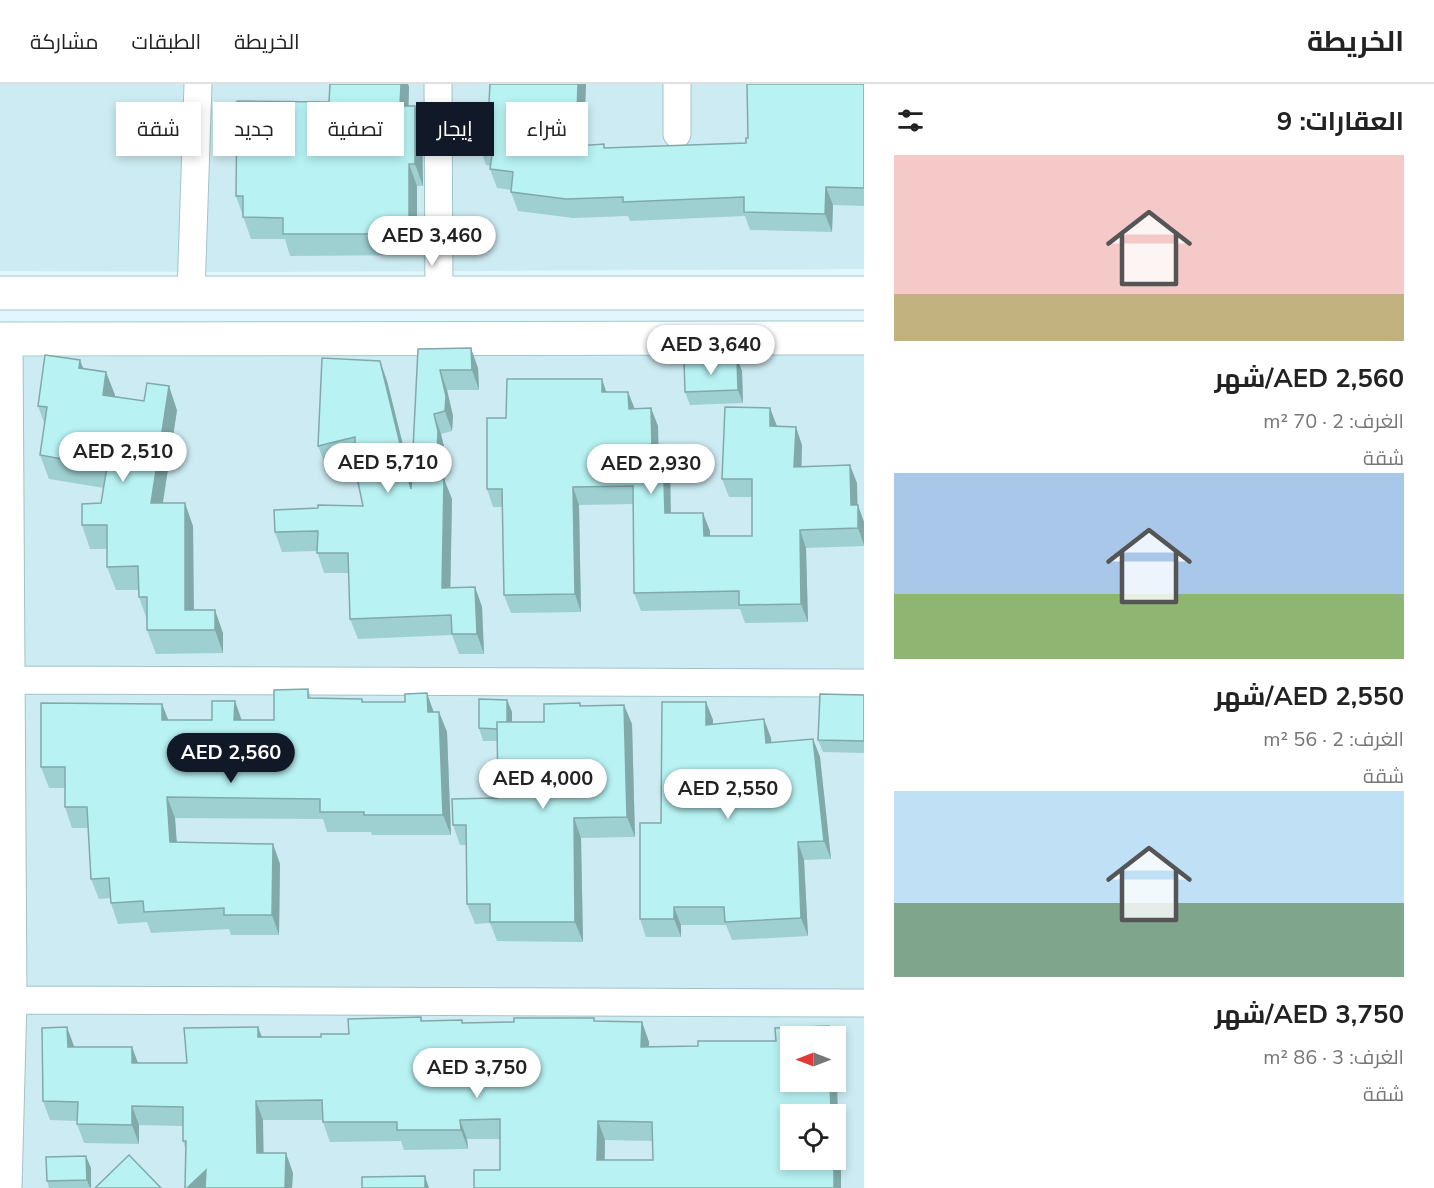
<!DOCTYPE html>
<html lang="ar">
<head>
<meta charset="utf-8">
<style>
  :root { --surface:#fff; --page:#f2f2f2; --text:#222; --muted:#767676; --line:#e0e0e0; --accent:#111827 }
  body { margin:0; font-family:"Nunito Sans",Cairo,sans-serif; background:var(--page); color:var(--text); direction:rtl; height:100vh; display:flex; flex-direction:column; font-size:22px; white-space:nowrap }
  * { box-sizing:border-box; margin:0 }
  p { font-size:20px; color:var(--muted) }
  .icon { flex:none; width:33px; height:33px; fill:none; stroke:currentColor; stroke-width:2; stroke-linecap:round; stroke-linejoin:round }
  .map { position:relative; flex:1; overflow:hidden; direction:ltr }
  .drawer { display:flex; flex-direction:column; background:var(--surface); width:570px }
  .drawer>* { flex:none }
  .banner { position:absolute; left:18px; top:18px; width:570px; height:54px; direction:rtl; display:flex; gap:12px }
  .needle { width:39px; rotate:270deg }
  .tools { position:absolute; left:780px; top:942px; display:grid; gap:12px }
  .tools a { display:grid; place-items:center; width:66px; height:66px; border-radius:0px; background:var(--surface); box-shadow:0 3px 9px #0003; font-size:30px }
  .price { position:absolute; translate:-50% -51px; padding:0 14px; border-radius:21px; background:#fff; color:#222; font-size:20px; line-height:39px; filter:drop-shadow(0 2px 3px #0008) }
  .price::after { content:''; position:absolute; left:50%; top:36px; width:18px; height:14px; margin-left:-9px; background:inherit; clip-path:polygon(0 0,100% 0,50% 100%) }
  .price.active { background:var(--accent); color:#fff }
  ul { padding:0; list-style:none }
  li { display:grid; align-content:center; gap:12px; height:318px; padding:0 30px }
  li span { display:grid; place-items:center; height:186px; border-radius:0px; color:#555 }
  li>.icon { margin-inline-start:auto }
  span .icon { width:108px; height:108px; fill:#fffc; stroke-width:1 }
  li b { font-size:26px }
  h2 { display:flex; justify-content:space-between; align-items:center; height:72px; padding:0 30px; font-size:26px }
  .tag { padding:0 21px; border-radius:0px; background:var(--surface); box-shadow:0 3px 9px #0003; font-size:21px; line-height:54px }
  .tag.active { background:var(--accent); color:#fff }
  header { display:flex; align-items:center; gap:36px; box-sizing:border-box; height:84px; padding:0 30px; background:var(--surface); border-bottom:2px solid var(--line) }
  header strong { font-size:28px }
  nav { display:flex; gap:33px; margin-inline-start:auto; font-size:21px }
  main { display:flex; flex:1; min-height:0 }
  .map>svg:first-child { display:block }
  .residential { fill:#cdebf2; fill-rule:evenodd }
  .lines { fill:none; stroke-linecap:round; stroke-linejoin:round }
  .street-casing { stroke:#a0c4c7; stroke-width:29 }
  .secondary-casing { stroke:#9ec8cb; stroke-width:35 }
  .street { stroke:#fff; stroke-width:27 }
  .secondary { stroke:#fff; stroke-width:33 }
  .wall { fill:#9ed0d1; fill-rule:evenodd }
  .shaded-wall { fill:#81a9aa }
  .building { fill:#b8f2f3; stroke:#81a9aa; stroke-width:1.5; fill-rule:evenodd }
</style>
</head>
<body>
<header>
<strong>الخريطة</strong>
<nav><a>الخريطة</a><a>الطبقات</a><a>مشاركة</a></nav>
</header>
<main>
<section class="drawer">
<h2>العقارات: 9<svg class="icon" aria-label="filters" viewBox="0 0 24 24"><path d="M4 7h16M4 17h16"/><circle cx="9" cy="7" r="2"/><circle cx="15" cy="17" r="2"/></svg></h2>
<ul>
<li><span style="background:linear-gradient(#f6c9c9 75%,#c2b280 0)"><svg class="icon" aria-label="home" viewBox="0 0 24 24"><path d="M3 11l9-7 9 7M6 9v11h12V9"/></svg></span><div><b>AED 2,560/شهر</b><p>الغرف: 2 · 70 m²</p><p>شقة</p></div></li>
<li><span style="background:linear-gradient(#a9c7e8 65%,#8fb573 0)"><svg class="icon" aria-label="home" viewBox="0 0 24 24"><path d="M3 11l9-7 9 7M6 9v11h12V9"/></svg></span><div><b>AED 2,550/شهر</b><p>الغرف: 2 · 56 m²</p><p>شقة</p></div></li>
<li><span style="background:linear-gradient(#bfe0f5 60%,#7fa58c 0)"><svg class="icon" aria-label="home" viewBox="0 0 24 24"><path d="M3 11l9-7 9 7M6 9v11h12V9"/></svg></span><div><b>AED 3,750/شهر</b><p>الغرف: 3 · 86 m²</p><p>شقة</p></div></li>
</ul>
</section>
<div class="map">
<svg width="864" height="1104" viewBox="0 0 864 1104">
  <rect width="100%" height="100%" fill="#e2f6fd"/>
  <path class="residential" d="M0,0H864V185L243,188L0,187Z
    M864,269V1104H0V273ZM790,952H836V998H790ZM790,1030H836V1076H790Z"/>
  <g class="lines">
    <defs>
      <path id="street" d="M438,0L439,209
        M677,0V50
        M191,209L198,0
        M11,596L864,599
        M13,916L864,919
        M8,1104L13,916L9,255"/>
      <path id="secondary" d="M0,209H864
        M0,255L864,254"/>
    </defs>
    <use href="#street" class="street-casing"/>
    <use href="#secondary" class="secondary-casing"/>
    <use href="#street" class="street"/>
    <use href="#secondary" class="secondary"/>
  </g>
  <path class="wall" d="M330,0H408L409,3L408,22H415L422,44L423,102H417V171L290,172L285,155H251L236,112L329,18Z
    M490,0H586L583,62L605,64L746,59L748,54L864,0V122L833,121L832,148L750,146L745,132L630,137L628,132L573,134L518,127L511,108V106L497,104L490,85L491,82L486,81L480,63L488,36Z
    M418,265L478,284L479,306H447L453,332L452,347L441,350L445,367L444,395L452,415L450,504L475,503L482,523L484,570H459L452,551L358,555L350,535L349,489H324L317,467L282,468L275,448L318,424L363,422L355,375L326,382L318,362L380,277L387,297L412,397Z
    M737,275L742,287L743,319L690,321L685,308Z
    M83,284L106,288L115,312L177,326L163,419L193,442L194,526L223,549V569L156,570L147,546V536L139,513V506H116L107,483V465H90L82,441L101,419L104,404L49,395L40,371L45,341L38,322Z
    M606,308H628L635,325L658,342V365L670,383L671,429L710,447V452H752V413H729L722,395L777,342L802,361L801,383L857,399V421L864,438V462L806,464L808,538L745,539L740,525L641,527L634,509L633,420L579,421L581,528L511,529L504,511L502,423H493L487,405L506,334Z
    M308,605L311,614L362,615L363,618H405L427,609L434,628H439L447,648L451,751H372L371,748H327L323,735L175,734L177,759L273,760L280,780L279,851H231L229,845L151,849L147,838L118,840L111,819V814L99,815L91,795L88,744H72L65,723V704H49L41,683L168,636H212L235,617L242,636H274Z
    M864,611V669L823,668L818,656Z
    M507,616L512,628V638H544L581,622L632,640L635,753L581,754L583,858L497,857L490,839L475,840L467,820L466,761H460L453,741L498,714V657H483L479,644Z
    M706,618L713,636V640L771,654V659L813,655L820,673L831,775L804,776L808,852L732,856L726,841H681V853H646L640,835L661,739Z
    M421,933L422,937L463,939L514,938L594,934L595,937L642,938L649,958V963L836,961L838,1038L841,1045V1104L500,1086V1055H467L468,1065L404,1066L401,1057L330,1058L323,1038L322,1036H263V1069L293,1089L292,1104H185L186,1066L183,1057V1042L139,1041V1060L84,1059L77,1040L78,1037L50,1036L43,1017L74,963H132L138,979H187L258,943L262,953H321L349,950ZM605,1056L653,1057V1076H605Z
    M91,1084V1104H49L47,1097Z"/>
  <path class="shaded-wall" d="M401,0H408L409,3L408,44L400,22Z
    M578,0H586L583,81L576,62Z
    M415,22L422,44L423,102L415,80Z
    M409,80L417,102V171L409,150Z
    M826,103L833,121L832,148L825,130Z
    M471,264L478,284L479,306L472,286Z
    M737,275L742,287L743,319L738,306Z
    M80,276L89,299L79,284Z
    M380,277L387,297L419,425L411,405Z
    M440,286L447,306L453,332L452,347L445,327Z
    M106,288L115,311L111,334L103,311Z
    M602,295L608,313L602,308Z
    M169,302L177,326L159,443L151,419Z
    M628,308L635,326L629,325Z
    M651,324L658,342L659,383L652,365Z
    M770,324L777,342L776,360L770,342Z
    M434,330L441,350L445,367L443,416L436,396Z
    M796,343L802,361L801,401L794,383Z
    M663,365L670,383L671,447L665,429Z
    M850,381L857,399L858,439L851,421Z
    M444,395L452,415L450,524L442,504Z
    M573,403L579,421L581,528L575,510Z
    M185,419L193,442L194,546L185,526Z
    M858,421L864,438V461L858,444Z
    M703,429L710,447V470L704,452Z
    M800,446L806,464L808,538L801,520Z
    M475,503L482,523L484,570L477,550Z
    M215,526L223,549V569L215,546Z
    M427,609L434,630L428,628Z
    M507,616L512,628V657L507,645Z
    M235,617L242,638L234,636Z
    M706,618L713,636L712,659L706,641Z
    M162,620L170,640L162,636Z
    M624,621L632,640L635,753L627,733Z
    M439,628L447,648L451,751L443,731Z
    M764,635L771,654L773,677L766,659Z
    M813,655L820,673L831,775L824,757Z
    M167,713L175,734L178,779L170,758Z
    M574,734L581,754L583,858L575,838Z
    M798,758L804,776L808,852L801,834Z
    M273,760L280,780L279,851L272,831Z
    M674,823L681,841V853L674,835Z
    M642,938L649,958L648,982L641,963Z
    M829,942L833,952H829Z
    M67,943L74,962L75,982L68,963Z
    M258,943L265,962L258,953Z
    M836,961L838,1038L841,1045V1104H834L836,1030H833L831,1026L830,998H836Z
    M132,963L139,982L132,979Z
    M256,1017L263,1036L264,1088L257,1069Z
    M132,1022L139,1041V1060L132,1041Z
    M460,1036L467,1055L468,1065L461,1046Z
    M598,1037L605,1056L604,1095L597,1076Z
    M286,1069L293,1089L292,1104H285Z
    M86,1072L91,1084V1104H90L87,1096Z
    M206,1086L212,1104H187Z
    M425,1092L429,1104H425Z"/>
  <path class="building" d="M330,0H401L400,22H415V80H409V150H283V134L243,133V112H236L237,17L329,18Z
    M490,0H578L576,62L604,60V64L746,59V54H748L747,0H864V104L826,103L825,130L744,128V113L623,118V113L566,115L511,108L513,88L490,85L493,64L480,63L483,36H488Z
    M471,264L472,286H440L446,312L445,327L434,330L438,347L436,396L444,395L442,504L475,503L477,550H452L451,531L350,535L348,469H317L318,447L275,448L274,426L318,424V421L363,422L355,384V353L318,362L322,274L380,277L411,405L418,265Z
    M45,271L80,276L79,284L106,288L103,311L144,317L147,299L169,302L151,419H185V526H215V546H147V513H139L138,482L107,483V441H82V420L101,419L107,383L40,371L47,323L38,322Z
    M737,275L738,306L685,308L684,277Z
    M507,295H602V308H628L629,325L651,324L652,365H663L665,429H703L704,452H752V395H722L725,323L770,324V342L796,343L794,383L850,381L851,421H858V444L800,446L801,520L739,521V507L634,509L633,402L573,403L575,510L504,511L502,405H487V334H506Z
    M308,605V614L362,615V618H405V610L427,609L428,628H439L443,731H364V728H320V715L167,713L170,758L273,760L272,831H224V824L144,828L143,817L111,819L109,794L91,795L87,723H65V683H41V619L162,620V636H212V617H235L234,636H274V606Z
    M820,610L864,611V657L818,656Z
    M479,615L507,616V638H497V645L479,644Z
    M662,618H706V641L764,635L766,659L813,655L824,757L798,758L801,834L725,838L724,823H674V835H640V739H661Z
    M580,619V622L624,621L627,733L574,734L575,838H490V820H467L466,741H453L452,715L498,714L497,638H544V620Z
    M421,933V937L462,936V939L514,938V934H594V937L642,938L641,963L698,962V957H776L775,944L829,942V952H790V998H830L831,1026H834V1030H790V1076H834V1104H474V1086H500V1035L460,1036L461,1046H397V1038H323L322,1016L256,1017L257,1069H286L285,1104H205L206,1086L187,1104H185L186,1057H183V1023L132,1022V1041L77,1040L78,1018L43,1017L42,944L67,943L68,963H132V979H187L184,944L258,943V953H321V950H349L348,935ZM598,1037L652,1038L653,1076H597Z
    M129,1071L161,1104H95Z
    M86,1072L87,1096L47,1097L46,1073Z
    M425,1092V1104H362V1093Z"/>
</svg>
<div class="tools">
<a><svg class="needle" viewBox="-14 -14 28 28"><path d="M0-13l5 13h-10z" fill="#e53935"/><path d="M0 13l5-13h-10z" fill="#767676"/></svg></a>
<a><svg class="icon" aria-label="locate" viewBox="0 0 24 24"><circle cx="12" cy="12" r="6"/><path d="M12 2v4M12 18v4M2 12h4M18 12h4"/></svg></a>
</div>
<b class="price" style="left:432px;top:183px">AED 3,460</b>
<b class="price" style="left:711px;top:292px">AED 3,640</b>
<b class="price" style="left:123px;top:399px">AED 2,510</b>
<b class="price" style="left:388px;top:410px">AED 5,710</b>
<b class="price" style="left:651px;top:411px">AED 2,930</b>
<b class="price active" style="left:231px;top:700px">AED 2,560</b>
<b class="price" style="left:543px;top:726px">AED 4,000</b>
<b class="price" style="left:728px;top:736px">AED 2,550</b>
<b class="price" style="left:477px;top:1015px">AED 3,750</b>
<div class="banner">
<a class="tag">شراء</a>
<a class="tag active">إيجار</a>
<a class="tag">تصفية</a>
<a class="tag">جديد</a>
<a class="tag">شقة</a>
</div>
</div>
</main>
</body>
</html>
